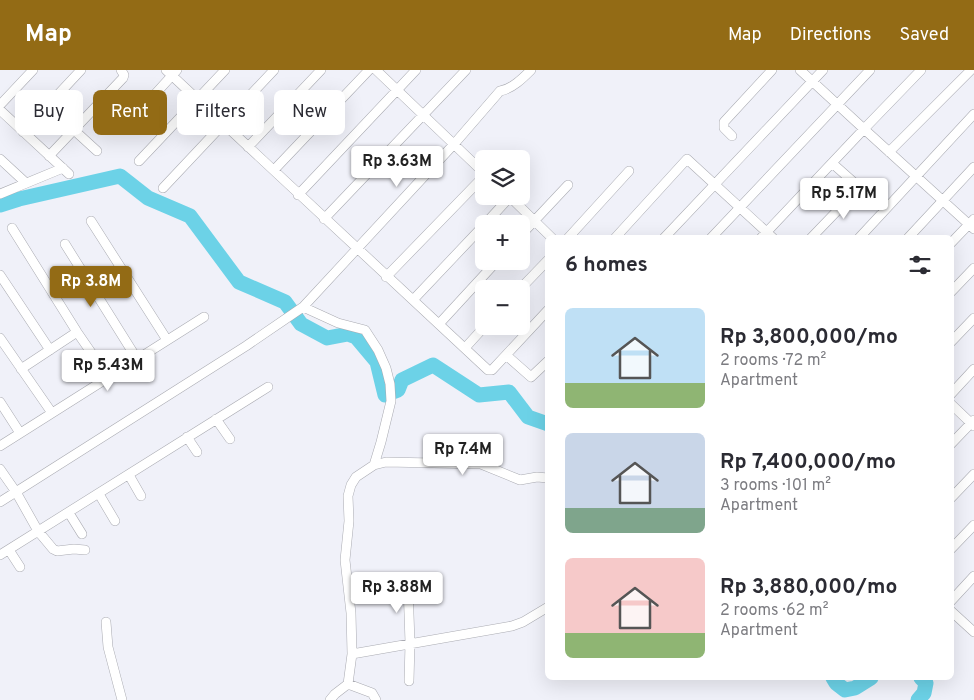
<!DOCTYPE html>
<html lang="en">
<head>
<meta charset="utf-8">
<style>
  :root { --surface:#fff; --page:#f7f7f7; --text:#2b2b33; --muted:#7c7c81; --accent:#936b15 }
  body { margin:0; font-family:Overpass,sans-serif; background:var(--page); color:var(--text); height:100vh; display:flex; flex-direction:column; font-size:19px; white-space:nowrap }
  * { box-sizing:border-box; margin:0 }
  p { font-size:16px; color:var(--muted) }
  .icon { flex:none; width:28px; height:28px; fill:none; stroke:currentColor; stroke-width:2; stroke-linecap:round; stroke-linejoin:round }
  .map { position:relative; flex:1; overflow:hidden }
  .details { position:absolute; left:545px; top:165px; width:409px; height:445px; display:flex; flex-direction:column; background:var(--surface); border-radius:8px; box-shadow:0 5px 20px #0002 }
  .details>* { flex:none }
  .guide { position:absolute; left:15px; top:20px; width:455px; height:45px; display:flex; gap:10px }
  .fabs { position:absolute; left:475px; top:80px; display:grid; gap:10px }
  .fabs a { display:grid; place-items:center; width:55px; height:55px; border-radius:8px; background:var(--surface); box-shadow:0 5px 20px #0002; font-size:25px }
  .price { position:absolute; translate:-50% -42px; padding:0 11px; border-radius:5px; background:#fff; color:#222; font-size:16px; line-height:32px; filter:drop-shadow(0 1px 2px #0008) }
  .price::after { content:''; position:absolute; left:50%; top:30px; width:15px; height:11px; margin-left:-8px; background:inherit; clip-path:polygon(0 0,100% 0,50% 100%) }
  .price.active { background:var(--accent); color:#fff }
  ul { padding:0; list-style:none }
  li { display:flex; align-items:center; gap:15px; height:125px; padding:0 20px }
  li span { display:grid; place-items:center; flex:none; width:140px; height:100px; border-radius:8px; color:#555 }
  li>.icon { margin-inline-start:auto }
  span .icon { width:60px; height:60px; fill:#fffc; stroke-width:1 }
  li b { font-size:21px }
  h2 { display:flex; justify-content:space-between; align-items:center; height:60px; padding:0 20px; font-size:21px }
  .tag { padding:0 18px; border-radius:8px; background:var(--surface); box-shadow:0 5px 20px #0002; font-size:18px; line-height:45px }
  .tag.active { background:var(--accent); color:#fff }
  header { display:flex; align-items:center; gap:30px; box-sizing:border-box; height:70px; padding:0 25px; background:var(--accent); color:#fff }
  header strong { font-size:24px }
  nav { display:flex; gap:28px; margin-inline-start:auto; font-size:18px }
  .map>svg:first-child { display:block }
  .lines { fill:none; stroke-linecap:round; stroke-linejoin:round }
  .river { stroke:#6cd2e7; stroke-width:15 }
  .minor-casing { stroke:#aaabb2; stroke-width:10 }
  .minor { stroke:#fff; stroke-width:9 }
</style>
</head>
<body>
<header>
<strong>Map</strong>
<nav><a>Map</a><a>Directions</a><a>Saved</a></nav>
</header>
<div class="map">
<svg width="974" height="630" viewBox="0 0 974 630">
  <rect width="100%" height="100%" fill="#f0f1f9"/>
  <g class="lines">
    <path class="river" d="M0,135L19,129L120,106L148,128L190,146L239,212L285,232L301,254L327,268L348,264L356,267L377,292L385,325L398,320L402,310L433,295L479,325L509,322L528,347L548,354
      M833,608L836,613L845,620L855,618L871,608
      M918,630L924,623L926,613L921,608"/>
    <defs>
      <path id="minor" d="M166,0L488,300H492L548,240
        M376,0L484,103
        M800,0L864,59L921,0
        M0,35L33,0
        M98,35L119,54L126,56L177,0
        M0,40L69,104
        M74,60L97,81
        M23,62L81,0
        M732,66L724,58V52L772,0
        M248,77L321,0
        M889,82L971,0
        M49,86L123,8L124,5L121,0
        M0,89L26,113
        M139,91L225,0
        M832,93L885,140
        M274,100L369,0
        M163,118L274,0
        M0,124L63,98
        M298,125L416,0
        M509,126L552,168
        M324,149L466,0
        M91,151L167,270
        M485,154L510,127
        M12,158L77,262L108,307
        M521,165L568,115
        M568,168L629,101
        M615,168L687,89L773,168
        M664,168L823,0
        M711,168L870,0
        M761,168L864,59L974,159
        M811,168L860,117
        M859,168L974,44
        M908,168L974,97
        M951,173L974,149
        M65,174L137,289
        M0,205L50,280
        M386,207L484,106
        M520,219L548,190
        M951,222L974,198
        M413,230L484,155
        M303,237L338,253L365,260L378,280L386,298L390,314L391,331L381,372L374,395L356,407L351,415L348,426L349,451L345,490L351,543L352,584L348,614L335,624L330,630
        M439,254L497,191
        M0,268L52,343
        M951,272L974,248
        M465,278L485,256
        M506,285L531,307L548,291
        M21,299L77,262
        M951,324L974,299
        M0,332L20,363
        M951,334L974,356
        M216,349L230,369
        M187,367L197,382
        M951,374L974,350
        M0,376L204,247
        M374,395L386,392L481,394L520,410L537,407L548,408
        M0,399L16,422L38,461L53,479L57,481L74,479L85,480
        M129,405L141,426
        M99,424L115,451
        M951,428L974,404
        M0,432L246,276L303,237L455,73L500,21C512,19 523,8 531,0
        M69,443L82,464
        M951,479L974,455
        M9,480L20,497
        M0,485L268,317
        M408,515L410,573L409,611
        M951,531L974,506
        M951,541L974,562
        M106,552L108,577L122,630
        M352,584L512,556L523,552L548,537
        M348,614L372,623L376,630"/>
    </defs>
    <use href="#minor" class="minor-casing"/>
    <use href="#minor" class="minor"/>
  </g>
</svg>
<div class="fabs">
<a><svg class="icon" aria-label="layers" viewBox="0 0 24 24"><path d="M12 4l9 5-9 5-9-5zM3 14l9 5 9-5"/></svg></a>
<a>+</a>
<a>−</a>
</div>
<b class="price" style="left:397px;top:118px">Rp 3.63M</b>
<b class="price" style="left:844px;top:150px">Rp 5.17M</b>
<b class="price active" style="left:91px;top:238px">Rp 3.8M</b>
<b class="price" style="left:108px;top:322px">Rp 5.43M</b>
<b class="price" style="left:463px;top:406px">Rp 7.4M</b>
<b class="price" style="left:397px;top:544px">Rp 3.88M</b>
<div class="guide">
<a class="tag">Buy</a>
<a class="tag active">Rent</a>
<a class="tag">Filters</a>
<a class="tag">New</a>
</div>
<section class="details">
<h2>6 homes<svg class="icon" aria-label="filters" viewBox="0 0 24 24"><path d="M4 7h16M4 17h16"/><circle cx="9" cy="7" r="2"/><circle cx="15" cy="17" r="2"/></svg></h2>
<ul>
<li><span style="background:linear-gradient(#bfe0f5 75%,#8fb573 0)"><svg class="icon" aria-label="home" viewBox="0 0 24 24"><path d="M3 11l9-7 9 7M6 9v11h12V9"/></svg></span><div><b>Rp 3,800,000/mo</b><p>2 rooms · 72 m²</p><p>Apartment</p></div></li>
<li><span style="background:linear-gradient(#c9d6e8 75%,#7fa58c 0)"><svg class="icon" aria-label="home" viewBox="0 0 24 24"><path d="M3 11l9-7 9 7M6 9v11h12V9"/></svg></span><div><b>Rp 7,400,000/mo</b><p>3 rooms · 101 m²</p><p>Apartment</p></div></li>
<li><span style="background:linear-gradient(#f6c9c9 75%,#8fb573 0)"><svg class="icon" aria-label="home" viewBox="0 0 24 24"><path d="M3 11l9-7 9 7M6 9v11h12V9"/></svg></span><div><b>Rp 3,880,000/mo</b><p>2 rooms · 62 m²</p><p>Apartment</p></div></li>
</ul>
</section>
</div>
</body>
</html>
